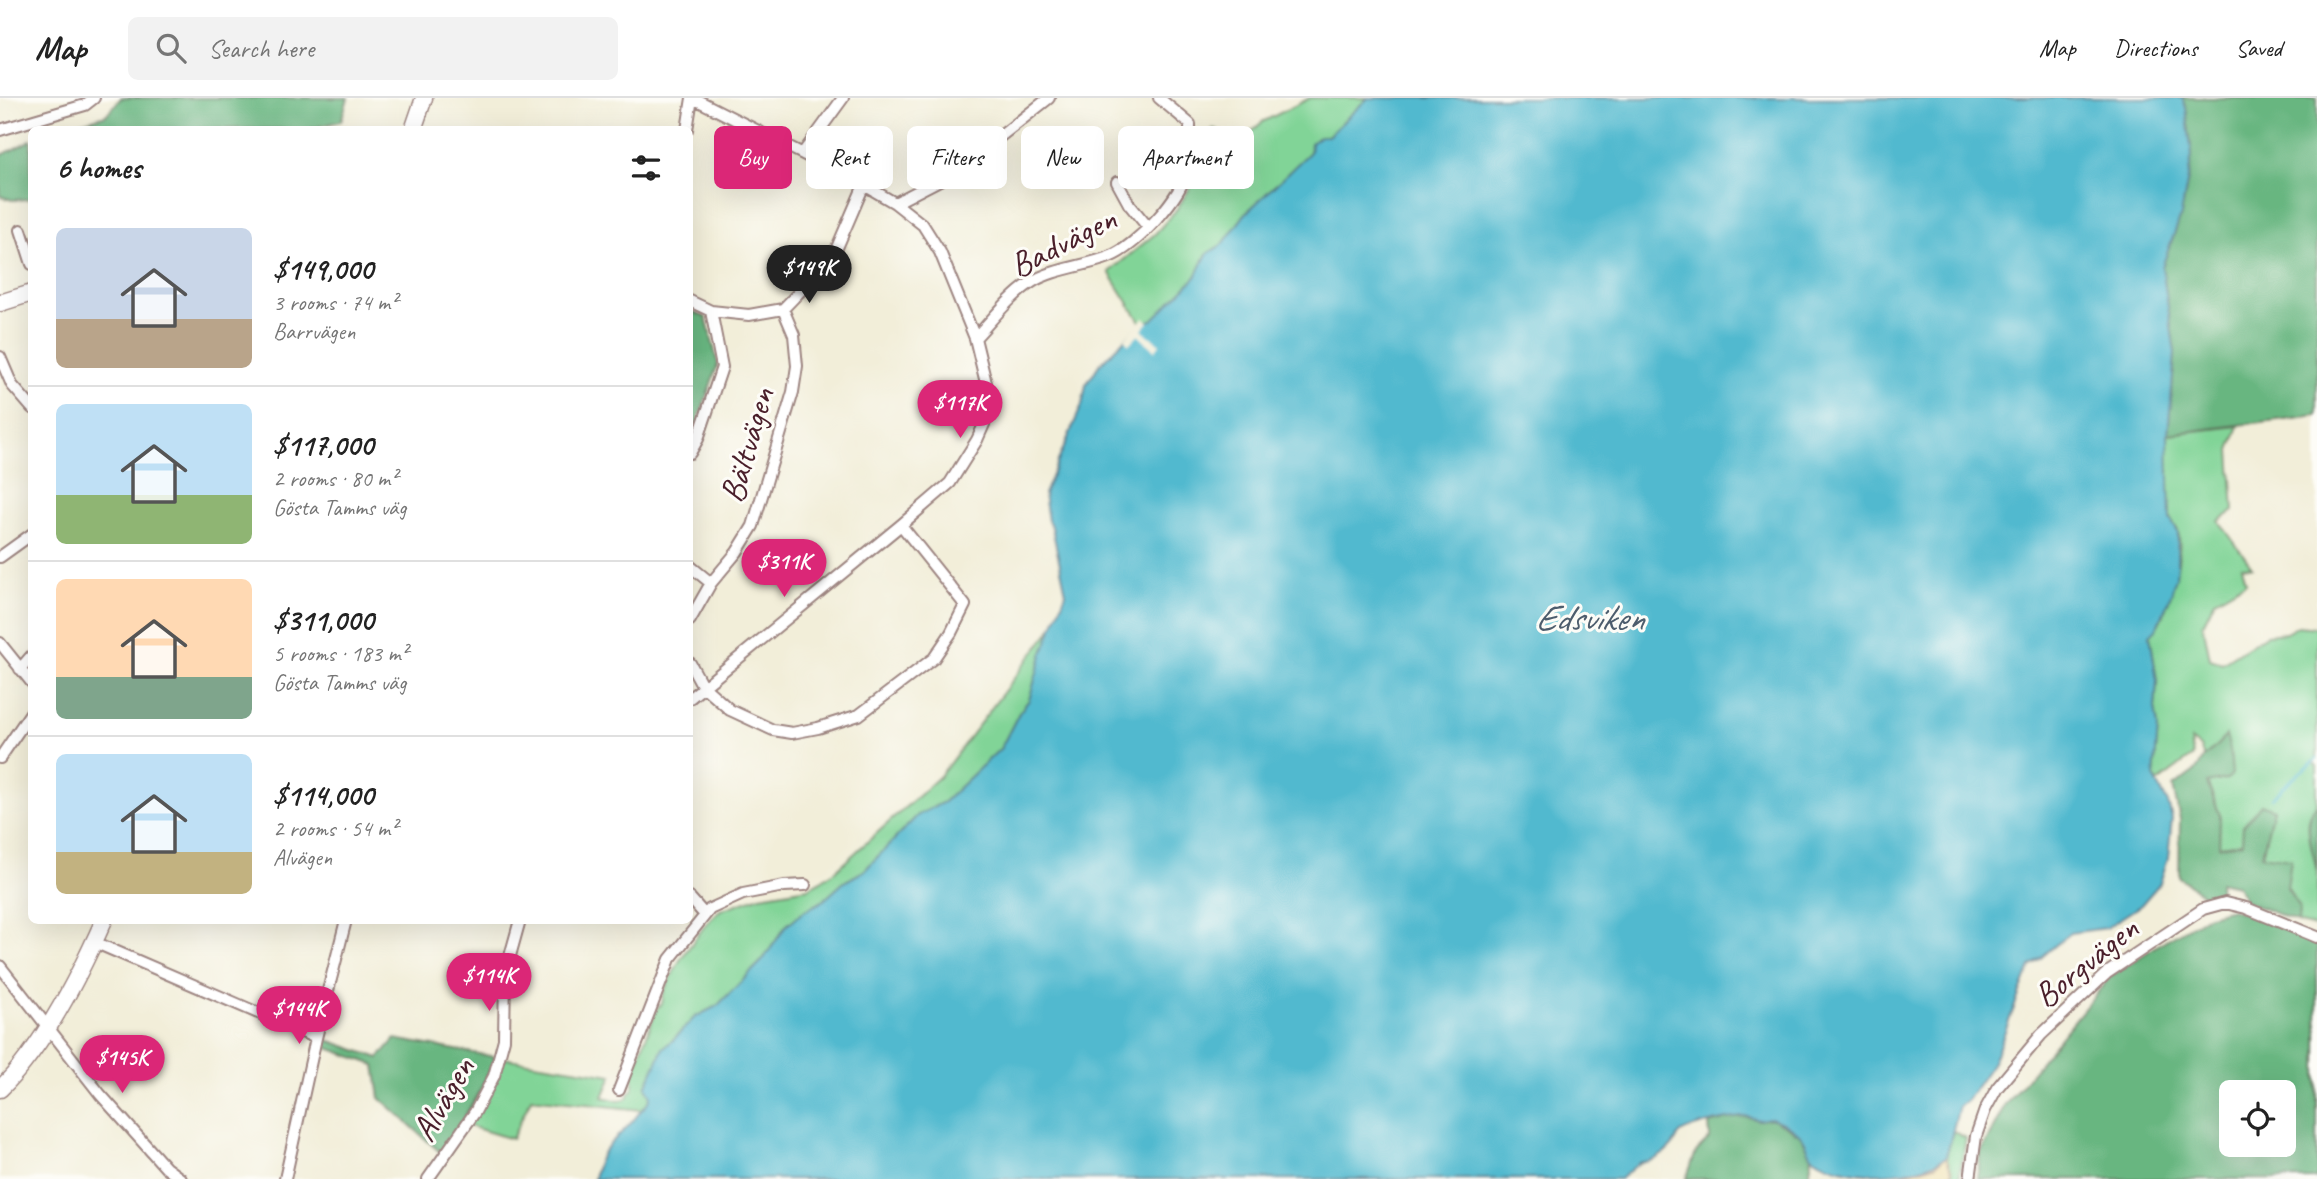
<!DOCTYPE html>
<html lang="en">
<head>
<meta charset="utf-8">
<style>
  :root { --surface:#fff; --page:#f2f2f2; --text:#222; --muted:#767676; --line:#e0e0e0; --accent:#db2777 }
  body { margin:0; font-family:Caveat,sans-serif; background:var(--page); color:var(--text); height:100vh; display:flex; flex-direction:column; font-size:26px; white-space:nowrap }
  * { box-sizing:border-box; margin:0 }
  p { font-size:23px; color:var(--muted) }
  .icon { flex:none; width:38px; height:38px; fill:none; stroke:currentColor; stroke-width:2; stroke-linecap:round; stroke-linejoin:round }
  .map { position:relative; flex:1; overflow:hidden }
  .side { position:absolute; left:28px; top:28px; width:665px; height:798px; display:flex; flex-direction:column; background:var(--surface); border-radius:10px; box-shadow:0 7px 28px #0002 }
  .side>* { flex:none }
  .top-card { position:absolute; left:714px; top:28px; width:665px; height:63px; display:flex; gap:14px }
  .tools { position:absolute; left:2219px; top:982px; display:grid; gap:14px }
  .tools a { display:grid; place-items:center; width:77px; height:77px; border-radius:10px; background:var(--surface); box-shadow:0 7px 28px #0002; font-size:35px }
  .price { position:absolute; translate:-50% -60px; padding:0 16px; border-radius:24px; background:var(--accent); color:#fff; font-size:23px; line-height:46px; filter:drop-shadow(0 2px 4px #0008) }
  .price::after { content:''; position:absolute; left:50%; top:42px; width:21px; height:16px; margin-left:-10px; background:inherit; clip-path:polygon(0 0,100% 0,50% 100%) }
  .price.active { background:#222; color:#fff }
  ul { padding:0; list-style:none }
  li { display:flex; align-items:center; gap:21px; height:175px; padding:0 28px }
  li+li { border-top:2px solid var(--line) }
  li span { display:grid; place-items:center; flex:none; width:196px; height:140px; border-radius:10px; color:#555 }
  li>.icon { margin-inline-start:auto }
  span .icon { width:84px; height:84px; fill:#fffc; stroke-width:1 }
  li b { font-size:30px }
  h2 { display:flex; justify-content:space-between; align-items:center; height:84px; padding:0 28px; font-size:30px }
  .pill { padding:0 24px; border-radius:10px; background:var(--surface); box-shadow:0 7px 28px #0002; font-size:24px; line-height:63px }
  .pill.active { background:var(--accent); color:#fff }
  header { display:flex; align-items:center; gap:42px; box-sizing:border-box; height:98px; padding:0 35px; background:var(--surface); border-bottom:2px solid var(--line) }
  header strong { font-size:33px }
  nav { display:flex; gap:38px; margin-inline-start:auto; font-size:24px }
  .search { width:490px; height:63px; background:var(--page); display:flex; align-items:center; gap:18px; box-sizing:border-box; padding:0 24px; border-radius:10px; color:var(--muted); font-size:26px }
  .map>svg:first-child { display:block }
  .green { fill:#81d497; stroke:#667a61; stroke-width:2 }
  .forest { fill:#68b680; stroke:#596a56; stroke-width:2; fill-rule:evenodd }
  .sand { fill:#eeda9e; stroke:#9c7c64; stroke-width:2 }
  .water { fill:#51b9cf; stroke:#4e6c7d; stroke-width:2 }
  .pier { fill:#f2eed9 }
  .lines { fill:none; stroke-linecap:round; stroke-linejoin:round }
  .stream { stroke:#51b9cf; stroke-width:2.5 }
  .street-casing { stroke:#9e8682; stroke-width:14 }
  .secondary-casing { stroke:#9e8682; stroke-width:19 }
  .street { stroke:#fff; stroke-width:10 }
  .secondary { stroke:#fff; stroke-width:16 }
  .labels { text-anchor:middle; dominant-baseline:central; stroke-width:6; stroke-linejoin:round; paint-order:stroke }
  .street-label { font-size:35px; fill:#4a1f2b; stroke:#fdfcf7 }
  .water-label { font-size:37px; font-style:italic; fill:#4d5d6d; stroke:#fdfcf7 }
</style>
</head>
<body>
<header>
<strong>Map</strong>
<div class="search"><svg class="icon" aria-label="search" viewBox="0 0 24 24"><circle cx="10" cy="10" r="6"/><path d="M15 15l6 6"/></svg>Search here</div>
<nav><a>Map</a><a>Directions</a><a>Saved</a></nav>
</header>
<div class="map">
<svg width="2317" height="1081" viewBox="0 0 2317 1081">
  <rect width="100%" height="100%" fill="#fdfcf7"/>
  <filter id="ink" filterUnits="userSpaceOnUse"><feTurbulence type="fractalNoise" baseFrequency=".0143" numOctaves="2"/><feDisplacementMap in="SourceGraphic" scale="14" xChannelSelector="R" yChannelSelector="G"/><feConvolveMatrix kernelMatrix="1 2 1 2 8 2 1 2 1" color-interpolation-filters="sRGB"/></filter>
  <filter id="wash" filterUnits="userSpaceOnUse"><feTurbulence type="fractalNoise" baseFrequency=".00686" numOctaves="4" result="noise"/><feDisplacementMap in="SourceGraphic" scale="28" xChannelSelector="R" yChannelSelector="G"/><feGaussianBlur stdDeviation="1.57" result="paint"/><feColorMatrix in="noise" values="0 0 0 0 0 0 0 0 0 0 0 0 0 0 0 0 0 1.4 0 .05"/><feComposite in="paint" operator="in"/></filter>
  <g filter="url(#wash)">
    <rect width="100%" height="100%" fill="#f2eed9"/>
    <path class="green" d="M1310,0H1368L1246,115L1223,146L1207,156L1196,179L1152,223L1141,225L1109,174L1155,136L1177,111L1191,88L1213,69L1203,61L1201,51L1213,31H1216L1236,48L1262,24Z
      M2239,328L2230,352L2234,413L2219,423L2252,469L2242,468L2246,484L2215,502L2203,526L2210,561L2222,565L2266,537L2286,535L2298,528L2317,530V661L2313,664L2317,668V706C2299,724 2315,753 2317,775C2317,793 2317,812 2317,830L2298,824C2299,797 2278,777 2262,757L2273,711L2261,706L2242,745L2219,748L2220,717L2207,684L2227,681L2226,638L2204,660L2200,649L2191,642L2193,658L2158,684L2154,679L2158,629L2155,610L2157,583L2150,537C2168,520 2184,457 2178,433C2176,428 2171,424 2170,419C2166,394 2169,362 2168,336Z
      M1052,530L1029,602L1019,615L1001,650L944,704L918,717L864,773L844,784L823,803L804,813L786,828L762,863L717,908L695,919L672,943L663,950L649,1007L641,1012L531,1000L512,1041L462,1026L479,995L496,959L612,977L603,999L619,1003L626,1001L633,991V974L657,910L662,906L664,893L680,862L706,826L720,812L760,798L808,790L821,783L834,774L940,678Z
      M1953,1033L1966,1040L1959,1081H1946L1952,1074L1946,1059Z"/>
    <path class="forest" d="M121,0H348L341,23L309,31H58L106,17Z
      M2182,0H2317V317L2168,336L2175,255L2162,169L2181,117L2192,58L2186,10Z
      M31,42V101L12,102L0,98V58Z
      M690,213L706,219L718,266L690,345Z
      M2226,638L2230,651L2232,676L2227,681L2207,685L2220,717L2219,748L2242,745L2243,728L2261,706L2273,711L2262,757L2291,761L2287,790L2299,810L2298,824L2246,804L2237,788L2219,784L2220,799L2209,801L2179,779L2180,721L2173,689L2196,672L2204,660Z
      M2317,706V773C2313,753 2301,722 2317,706Z
      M2232,811L2270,825L2317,847V1081H1978L1980,1056L2005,1007L2110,879L2161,845L2209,817ZM2231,994H2284V1046H2231Z
      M322,940L379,960L395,941L496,959C480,994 463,1024 440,1054L380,1000L375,967L319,947Z
      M1749,1019L1759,1022L1771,1020L1800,1036L1812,1058L1809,1081H1686L1696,1054L1710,1040L1709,1026L1731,1020Z"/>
    <path class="sand" d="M1946,1059L1952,1074L1946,1081L1890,1080L1935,1067Z"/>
    <path class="water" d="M1368,0H2182L2186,10L2192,58L2181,117L2162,169L2175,255L2168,336L2170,421L2178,434L2177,467L2176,480L2168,505L2156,531L2150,537L2157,583L2155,610L2158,629L2154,679L2168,705L2172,720L2168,760L2160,785L2141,807L2106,830L2070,835L2030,869L1993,964L1967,1002L1959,1008L1946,1059C1909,1081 1843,1081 1812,1058C1808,1052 1806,1044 1802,1039C1795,1030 1779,1023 1770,1020C1767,1020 1763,1022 1759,1022C1754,1021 1754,1020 1749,1019C1735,1018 1693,1027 1681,1035C1677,1038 1675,1044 1672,1048C1665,1056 1651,1066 1640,1064L1620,1081H594C599,1045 621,1041 639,1015C644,1008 649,1007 651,998L646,989L663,950L672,943L695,919L717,908L762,863L786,828L804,813L823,803L844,784L864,773L918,717L944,704L1001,650L1019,615L1029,602L1042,557L1066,495L1052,429L1048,423L1044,396L1082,307L1086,287L1099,267L1141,225L1152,222L1196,179L1207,156L1223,146L1246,115L1310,54L1311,45L1320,38H1328Z"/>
    <path class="pier" d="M1145,220L1149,224L1142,232L1160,246L1155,253L1138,237L1129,246L1124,241L1142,221Z"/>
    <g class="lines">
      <path class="stream" d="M2272,700L2293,680L2317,661"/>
    </g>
  </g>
  <g filter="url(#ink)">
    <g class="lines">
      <defs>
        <path id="street" d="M0,32L85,7L94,0
          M687,32L692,0
          M803,55L843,0
          M1117,84L1129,106L1147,128
          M895,105L955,74L1049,0
          M21,132L32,166
          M690,203L711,213L749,217L783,211L833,159L864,87
          M975,240C993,221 1010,198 1032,184C1052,171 1086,168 1109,159C1136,149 1183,98 1188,69C1191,55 1190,40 1190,26L1159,0
          M0,259L12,287L32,310
          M690,355L698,341L722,269L711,213
          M0,459L32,436
          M690,468L711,485
          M690,522L711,485L737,454L753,428L793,294L797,268L794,237L783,211
          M0,545L32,585
          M690,565L702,587L730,612L773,632L792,635L818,630L859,617L934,560L951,535L965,507L901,427
          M20,571L32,557
          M690,600L901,427L950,385L977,342L985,324L988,305L986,285L975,240L940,154L923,127L895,105L864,87L693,0
          M0,660L32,613
          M690,800L705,817
          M94,844L316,940
          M0,868L100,996L166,1070L181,1081
          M619,992L670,861L710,811L743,796L784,788L805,787
          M285,1081L316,940L346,822
          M428,1081L475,1014L494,978L504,941L505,876L520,822
          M1970,1081L1976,1038L1985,1012L1997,990L2041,937L2107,875L2203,811L2225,805L2246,810L2317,839"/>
        <path id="secondary" d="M413,32L424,0
          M0,205L32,195
          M0,991C42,951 80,876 104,822"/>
      </defs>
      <use href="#street" class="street-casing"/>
      <use href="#secondary" class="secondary-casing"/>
      <use href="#street" class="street"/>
      <use href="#secondary" class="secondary"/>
    </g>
  </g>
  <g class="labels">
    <g class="street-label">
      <text transform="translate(1063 144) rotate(-27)">Badvägen</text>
      <text transform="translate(747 347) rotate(-74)">Bältvägen</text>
      <text transform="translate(2086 864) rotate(-39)">Borgvägen</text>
      <text transform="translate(443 1001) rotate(-60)">Alvägen</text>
    </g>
    <g class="water-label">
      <text x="1589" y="519">Edsviken</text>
    </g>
  </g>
</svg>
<div class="tools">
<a><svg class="icon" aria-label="locate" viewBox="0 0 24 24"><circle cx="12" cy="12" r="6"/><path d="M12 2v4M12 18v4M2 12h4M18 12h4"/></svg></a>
</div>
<b class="price active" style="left:809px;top:207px">$149K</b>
<b class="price" style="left:960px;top:342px">$117K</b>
<b class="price" style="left:784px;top:501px">$311K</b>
<b class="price" style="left:489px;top:915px">$114K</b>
<b class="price" style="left:299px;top:948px">$144K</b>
<b class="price" style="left:122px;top:997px">$145K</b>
<div class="top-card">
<a class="pill active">Buy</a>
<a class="pill">Rent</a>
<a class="pill">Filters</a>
<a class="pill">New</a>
<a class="pill">Apartment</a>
</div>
<section class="side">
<h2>6 homes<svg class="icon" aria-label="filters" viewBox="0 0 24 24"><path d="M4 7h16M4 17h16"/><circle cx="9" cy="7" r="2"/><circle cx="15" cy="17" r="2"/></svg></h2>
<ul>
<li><span style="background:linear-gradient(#c9d6e8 65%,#b9a48a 0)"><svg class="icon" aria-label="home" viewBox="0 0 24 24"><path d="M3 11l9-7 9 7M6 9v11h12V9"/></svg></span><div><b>$149,000</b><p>3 rooms · 74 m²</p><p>Barrvägen</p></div></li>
<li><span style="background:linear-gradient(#bfe0f5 65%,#8fb573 0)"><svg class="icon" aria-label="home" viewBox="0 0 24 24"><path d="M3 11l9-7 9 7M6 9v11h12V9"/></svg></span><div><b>$117,000</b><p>2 rooms · 80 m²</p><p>Gösta Tamms väg</p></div></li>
<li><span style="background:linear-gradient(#ffd9b3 70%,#7fa58c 0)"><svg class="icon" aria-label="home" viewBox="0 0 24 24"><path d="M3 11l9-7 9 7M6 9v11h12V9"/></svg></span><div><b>$311,000</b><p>5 rooms · 183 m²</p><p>Gösta Tamms väg</p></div></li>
<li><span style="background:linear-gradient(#bfe0f5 70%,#c2b280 0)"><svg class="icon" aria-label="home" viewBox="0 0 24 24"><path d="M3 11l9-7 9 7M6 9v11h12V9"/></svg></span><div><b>$114,000</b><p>2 rooms · 54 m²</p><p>Alvägen</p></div></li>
</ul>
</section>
</div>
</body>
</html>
